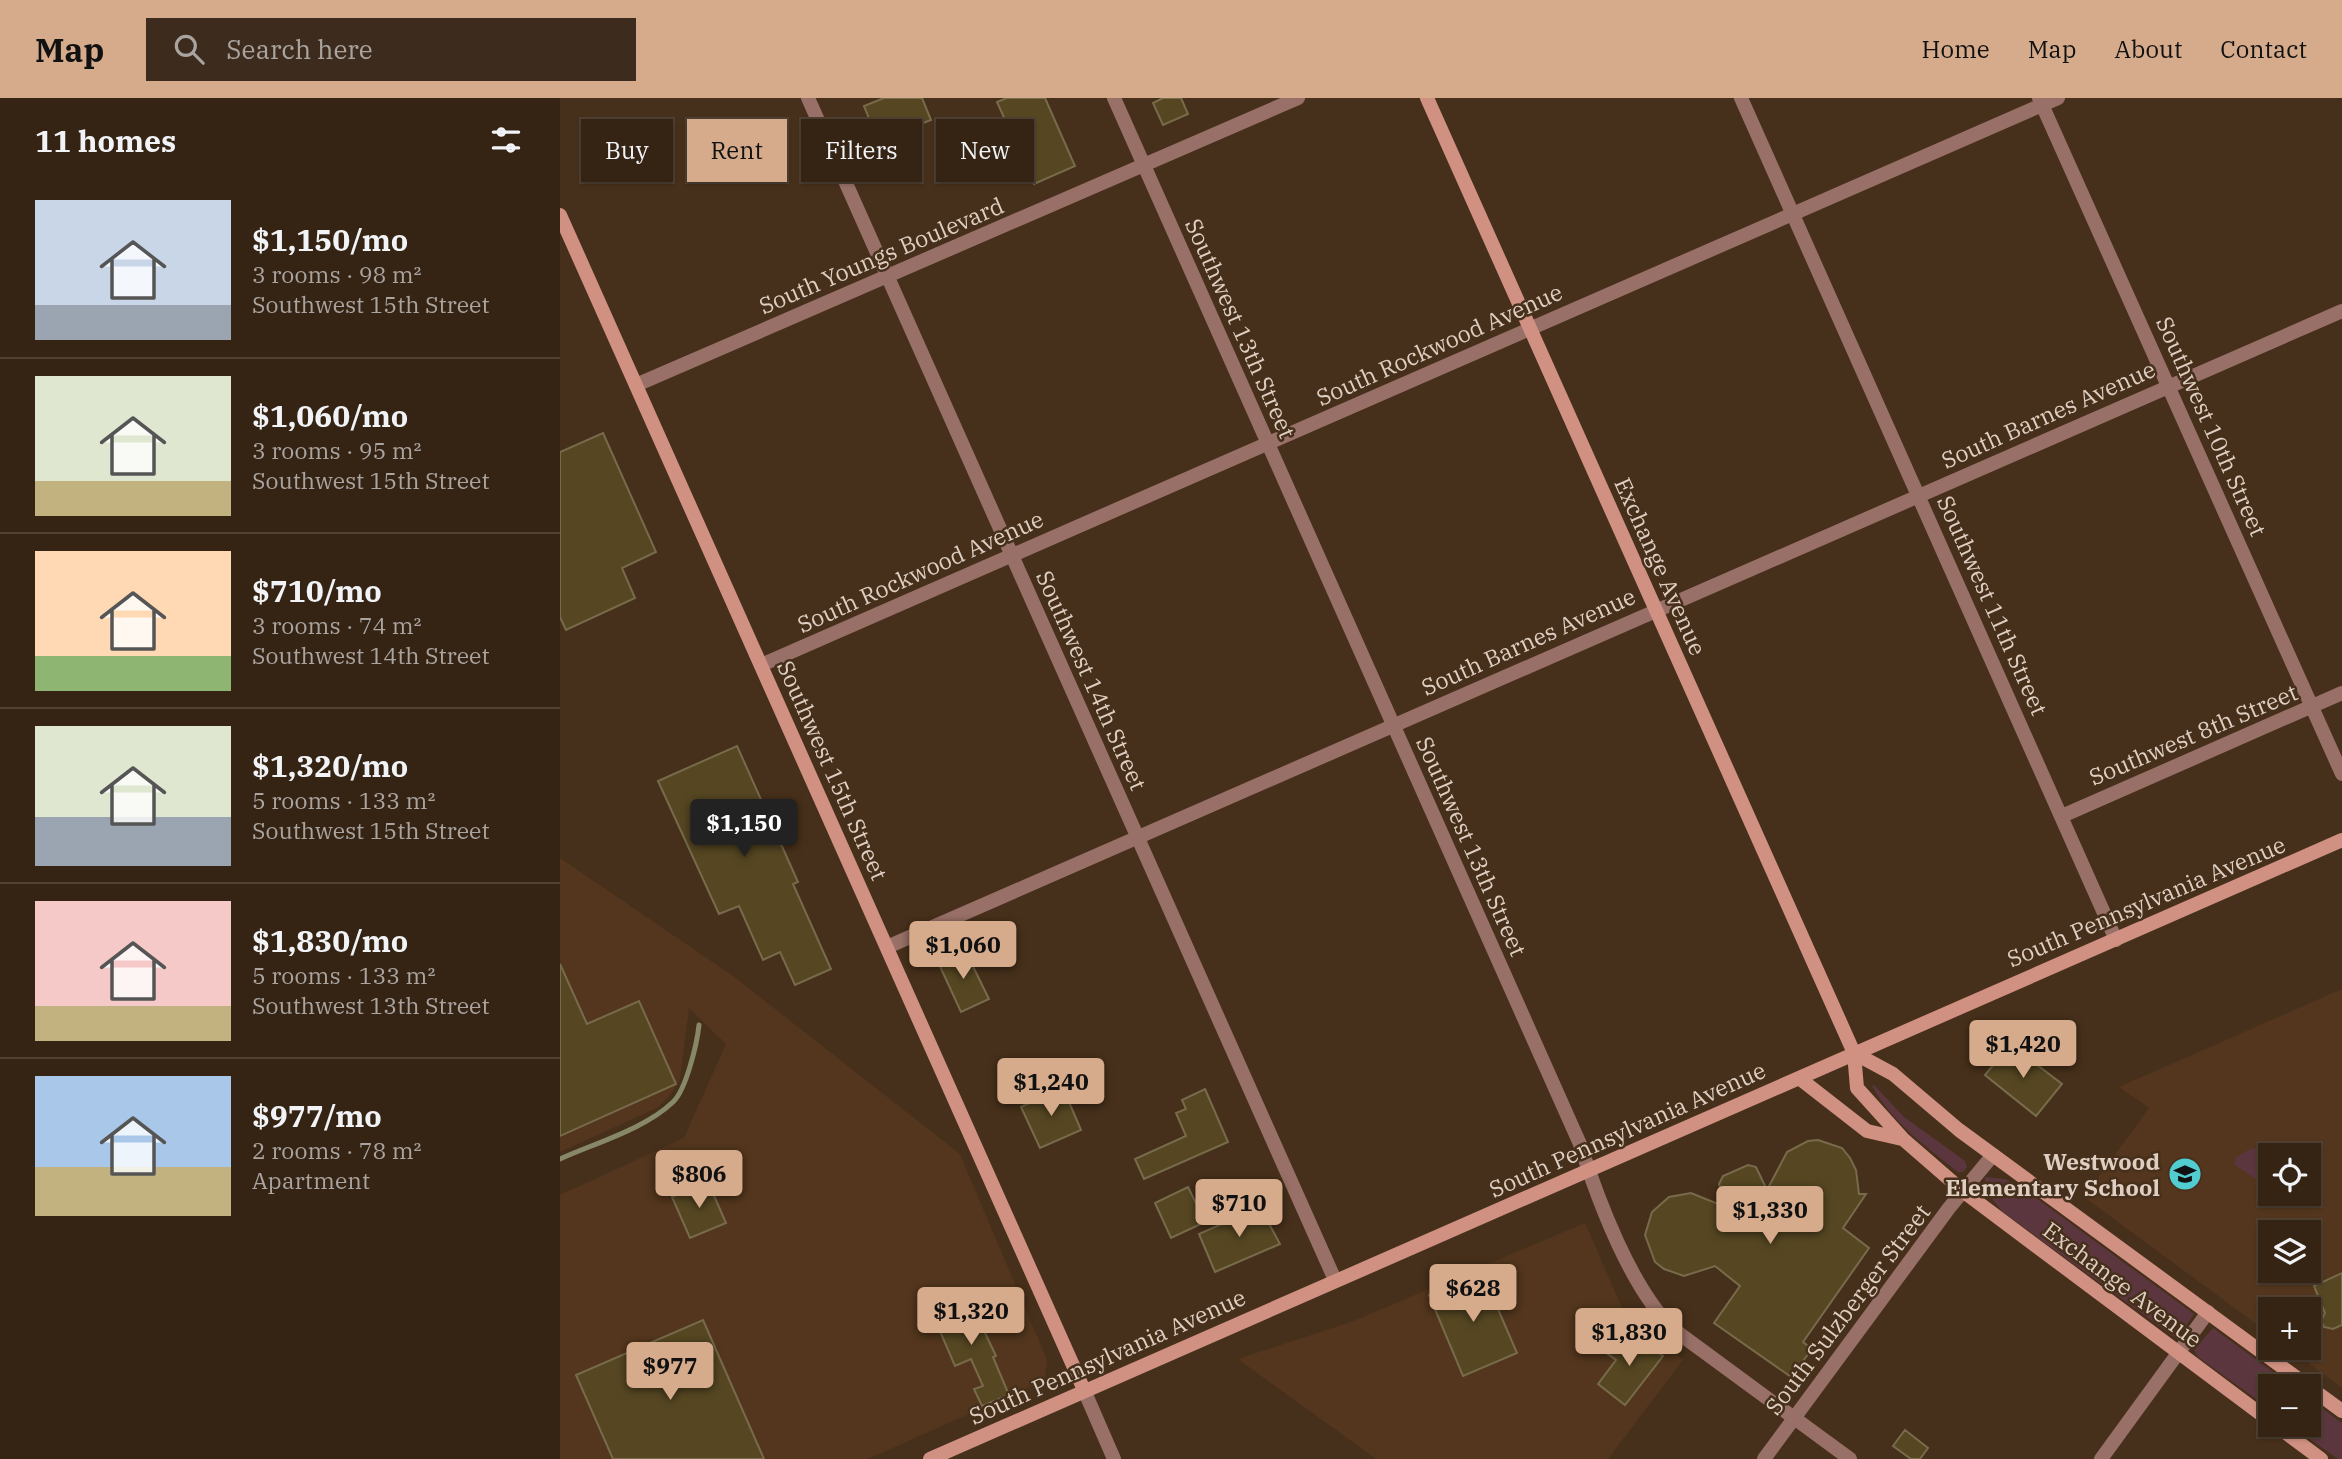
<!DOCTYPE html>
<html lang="en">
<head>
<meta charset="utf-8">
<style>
  :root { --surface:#352414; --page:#3d2c1d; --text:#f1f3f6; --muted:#aaa4a0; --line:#4f4134; --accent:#d6ab8b }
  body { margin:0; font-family:"IBM Plex Serif",serif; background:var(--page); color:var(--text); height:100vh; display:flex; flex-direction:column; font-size:26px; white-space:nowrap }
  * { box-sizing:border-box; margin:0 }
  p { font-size:23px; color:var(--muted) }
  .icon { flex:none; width:38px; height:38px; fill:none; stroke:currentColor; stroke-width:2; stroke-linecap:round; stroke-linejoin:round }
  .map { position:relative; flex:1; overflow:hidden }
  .drawer { display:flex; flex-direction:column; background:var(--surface); width:560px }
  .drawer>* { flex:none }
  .guide { position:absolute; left:21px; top:21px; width:665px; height:63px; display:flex; gap:14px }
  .tools { position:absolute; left:1698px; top:1045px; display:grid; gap:14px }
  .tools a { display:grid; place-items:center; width:63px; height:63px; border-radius:0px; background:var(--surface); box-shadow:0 2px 5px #0004,0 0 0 2px var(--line); font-size:35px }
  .price { position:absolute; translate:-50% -60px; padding:0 16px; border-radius:7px; background:var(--accent); color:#111; font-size:23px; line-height:46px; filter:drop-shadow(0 2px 4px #0008) }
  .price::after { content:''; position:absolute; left:50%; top:42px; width:21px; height:16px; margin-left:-10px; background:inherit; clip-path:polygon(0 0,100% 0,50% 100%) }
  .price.current { background:#222; color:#fff }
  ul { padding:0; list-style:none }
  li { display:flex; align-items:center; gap:21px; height:175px; padding:0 35px }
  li+li { border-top:2px solid var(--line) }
  li span { display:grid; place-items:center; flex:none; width:196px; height:140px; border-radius:0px; color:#555 }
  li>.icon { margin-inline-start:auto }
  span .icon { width:84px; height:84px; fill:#fffc; stroke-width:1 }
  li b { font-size:30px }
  h2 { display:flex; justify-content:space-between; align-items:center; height:84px; padding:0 35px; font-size:30px }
  .tag { padding:0 24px; border-radius:0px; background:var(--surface); box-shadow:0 2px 5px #0004,0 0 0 2px var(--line); font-size:24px; line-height:63px }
  .tag.current { background:var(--accent); color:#111 }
  header { display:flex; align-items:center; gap:42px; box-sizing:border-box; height:98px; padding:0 35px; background:var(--accent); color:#111 }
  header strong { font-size:33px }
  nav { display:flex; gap:38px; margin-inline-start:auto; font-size:24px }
  .search { width:490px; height:63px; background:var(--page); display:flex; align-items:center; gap:18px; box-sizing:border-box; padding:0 24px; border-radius:0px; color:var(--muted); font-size:26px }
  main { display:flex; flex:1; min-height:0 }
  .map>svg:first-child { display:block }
  .built { fill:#53361d; fill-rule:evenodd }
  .green { fill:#5c363e }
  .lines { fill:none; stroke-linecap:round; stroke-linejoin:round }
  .stream { stroke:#878868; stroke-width:5 }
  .building { fill:#564722; stroke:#776b4c; stroke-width:2 }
  .minor { stroke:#987067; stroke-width:14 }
  .tertiary { stroke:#987067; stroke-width:14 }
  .secondary { stroke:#d09182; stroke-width:14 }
  .labels { text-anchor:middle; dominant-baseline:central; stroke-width:5; stroke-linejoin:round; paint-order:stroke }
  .street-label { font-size:23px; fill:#decfc2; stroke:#47301b }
  .poi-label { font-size:23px; font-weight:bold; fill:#decfc2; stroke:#47301b; text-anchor:end }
</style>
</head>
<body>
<header>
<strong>Map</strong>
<div class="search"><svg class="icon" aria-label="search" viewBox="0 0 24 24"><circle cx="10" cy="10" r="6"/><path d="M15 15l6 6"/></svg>Search here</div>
<nav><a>Home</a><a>Map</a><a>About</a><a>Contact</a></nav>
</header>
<main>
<section class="drawer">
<h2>11 homes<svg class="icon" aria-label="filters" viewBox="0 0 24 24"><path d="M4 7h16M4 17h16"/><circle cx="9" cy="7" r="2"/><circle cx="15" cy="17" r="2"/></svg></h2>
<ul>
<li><span style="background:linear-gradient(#c9d6e8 75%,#9aa5b1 0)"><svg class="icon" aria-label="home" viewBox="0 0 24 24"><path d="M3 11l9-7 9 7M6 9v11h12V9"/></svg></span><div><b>$1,150/mo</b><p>3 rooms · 98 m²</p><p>Southwest 15th Street</p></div></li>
<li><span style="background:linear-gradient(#dfe7d0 75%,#c2b280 0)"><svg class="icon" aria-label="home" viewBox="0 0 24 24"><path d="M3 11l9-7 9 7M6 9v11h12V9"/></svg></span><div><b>$1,060/mo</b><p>3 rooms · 95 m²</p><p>Southwest 15th Street</p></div></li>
<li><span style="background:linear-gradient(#ffd9b3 75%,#8fb573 0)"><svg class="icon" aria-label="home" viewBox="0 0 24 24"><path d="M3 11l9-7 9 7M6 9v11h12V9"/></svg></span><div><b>$710/mo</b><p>3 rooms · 74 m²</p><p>Southwest 14th Street</p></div></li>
<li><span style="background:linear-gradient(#dfe7d0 65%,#9aa5b1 0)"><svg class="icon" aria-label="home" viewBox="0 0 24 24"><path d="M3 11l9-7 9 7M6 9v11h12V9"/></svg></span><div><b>$1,320/mo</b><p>5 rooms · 133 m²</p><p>Southwest 15th Street</p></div></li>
<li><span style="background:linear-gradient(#f6c9c9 75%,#c2b280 0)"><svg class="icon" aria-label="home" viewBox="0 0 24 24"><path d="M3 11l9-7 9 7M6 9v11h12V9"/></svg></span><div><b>$1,830/mo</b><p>5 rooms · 133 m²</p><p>Southwest 13th Street</p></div></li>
<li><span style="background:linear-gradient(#a9c7e8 65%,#c2b280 0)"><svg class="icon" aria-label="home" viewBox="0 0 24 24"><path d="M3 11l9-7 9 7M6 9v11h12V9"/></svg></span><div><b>$977/mo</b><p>2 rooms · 78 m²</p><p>Apartment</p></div></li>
</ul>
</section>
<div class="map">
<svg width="1782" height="1361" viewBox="0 0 1782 1361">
  <rect width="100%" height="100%" fill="#47301b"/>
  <path class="built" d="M0,760L173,878L400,1056L487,1262L485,1279L478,1285L308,1361H0V1097L124,1040L166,946L129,910L120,981L111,996L97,1010L0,1054Z
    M1782,891V1290L1728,1250H1748V1211H1710V1236L1524,1099L1589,1010L1559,989ZM1710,1057H1748V1096H1710ZM1710,1134H1748V1172H1710Z
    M1025,1125L1066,1219L1123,1262L1048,1361H816L678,1261L791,1224Z"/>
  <path class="green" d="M1314,987L1344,1019L1405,1063L1407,1069L1403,1074H1398C1365,1048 1333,1025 1312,988Z
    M1706,1047L1717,1057H1710V1091L1675,1067L1676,1060L1688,1052Z
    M1425,1079L1445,1081L1461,1089L1634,1216L1617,1241L1444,1115C1434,1104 1425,1094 1425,1079Z
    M1653,1230L1732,1288H1710V1311L1638,1259L1634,1252Z
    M1748,1300L1782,1325V1361H1778L1730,1327L1748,1326Z"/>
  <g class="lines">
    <path class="stream" d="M0,1061C35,1045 85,1031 113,1004C126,992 137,946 139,927"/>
  </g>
  <path class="building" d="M324,0H362L371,22L318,43L304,8Z
    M447,0H485L515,68L474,86L437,4Z
    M603,0H621L628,16L603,27L593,5Z
    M43,335L96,454L62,470L75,500L6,532L0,519V354Z
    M177,648L238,784L233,786L271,871L235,887L220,854L203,862L179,808L159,816L98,683Z
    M405,852L429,901L401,914L378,864Z
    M0,866L27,926L79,903L116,986L0,1038Z
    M1450,946L1502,986L1476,1018L1425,977Z
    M503,990L521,1032L480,1050L461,1009Z
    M645,991L668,1044L584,1081L575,1061L626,1038L616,1015L626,1011L622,1002Z
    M1258,1042L1282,1050L1290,1060L1296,1072L1299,1096H1306L1283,1130L1309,1150L1243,1244L1252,1251L1231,1279L1154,1225L1180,1188L1155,1168L1124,1178L1104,1171L1095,1164L1085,1137L1092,1114L1109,1099L1131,1095L1168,1110L1159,1086L1163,1078L1188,1067L1196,1069L1207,1092L1227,1054L1248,1043Z
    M148,1084L166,1125L130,1140L112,1099Z
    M628,1089L645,1124L611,1140L595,1105Z
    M700,1109L720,1146L655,1174L639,1136Z
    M922,1174L957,1255L903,1278L869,1197Z
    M1782,1175V1227L1773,1231L1764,1229L1761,1223L1765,1215L1754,1188Z
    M407,1197L436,1258L433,1259L449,1297L422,1308L414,1291L423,1288L411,1261L395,1268L376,1224L381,1221L376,1210Z
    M143,1222L204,1361H53L16,1277Z
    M1074,1238L1103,1258L1065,1307L1038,1286L1056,1262L1042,1252Z
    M1345,1332L1368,1350L1360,1361H1351L1333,1348Z"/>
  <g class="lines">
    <path class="minor" d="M248,0L775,1182
      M554,0L1020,1046C1038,1102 1071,1190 1113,1231L1290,1361
      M1181,0L1556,842
      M1479,0L1782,676
      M76,287L738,0
      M201,567L1498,0
      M1502,718L1782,595
      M327,849L1782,213
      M1204,1361L1389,1110L1433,1057
      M1541,1361L1648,1214"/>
    <path class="tertiary" d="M524,1292L554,1361"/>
    <path class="secondary" d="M867,0L1294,955L1297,990L1343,1041L1404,1094L1710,1323
      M0,117L524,1292
      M1294,955L1333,976L1399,1032L1782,1313
      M1239,980L1307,1033L1342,1041
      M1714,1326L1761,1361
      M370,1361L1782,742"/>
  </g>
  <defs>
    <symbol id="school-disc" viewBox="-11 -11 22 22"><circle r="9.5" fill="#51ccd1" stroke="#47301b"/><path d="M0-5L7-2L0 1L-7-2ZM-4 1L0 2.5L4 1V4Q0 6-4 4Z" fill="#111"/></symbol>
  </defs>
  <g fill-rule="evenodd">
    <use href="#school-disc" x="1606" y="1057" width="38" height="38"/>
  </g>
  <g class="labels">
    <g class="street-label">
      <text transform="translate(321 157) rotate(-23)">South Youngs Boulevard</text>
      <text transform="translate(681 230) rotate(66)">Southwest 13th Street</text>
      <text transform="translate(879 246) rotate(-24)">South Rockwood Avenue</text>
      <text transform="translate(1488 316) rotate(-24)">South Barnes Avenue</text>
      <text transform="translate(1652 328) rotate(66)">Southwest 10th Street</text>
      <text transform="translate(1101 468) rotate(66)">Exchange Avenue</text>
      <text transform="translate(360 473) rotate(-24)">South Rockwood Avenue</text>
      <text transform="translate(1433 507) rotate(66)">Southwest 11th Street</text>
      <text transform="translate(968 543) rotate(-24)">South Barnes Avenue</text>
      <text transform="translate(532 582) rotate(66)">Southwest 14th Street</text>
      <text transform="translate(1633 636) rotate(-23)">Southwest 8th Street</text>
      <text transform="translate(273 672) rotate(66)">Southwest 15th Street</text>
      <text transform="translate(912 748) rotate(66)">Southwest 13th Street</text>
      <text transform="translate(1586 803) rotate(-23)">South Pennsylvania Avenue</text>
      <text transform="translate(1067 1031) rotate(-24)">South Pennsylvania Avenue</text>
      <text transform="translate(1563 1186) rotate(37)">Exchange Avenue</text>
      <text transform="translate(1287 1211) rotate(-53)">South Sulzberger Street</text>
      <text transform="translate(547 1258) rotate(-24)">South Pennsylvania Avenue</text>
    </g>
    <g class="poi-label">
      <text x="1600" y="1063">Westwood<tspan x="1600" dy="26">Elementary School</tspan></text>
    </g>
  </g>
</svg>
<div class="tools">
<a><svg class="icon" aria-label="locate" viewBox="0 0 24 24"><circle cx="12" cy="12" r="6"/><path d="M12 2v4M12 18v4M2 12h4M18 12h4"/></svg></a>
<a><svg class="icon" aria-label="layers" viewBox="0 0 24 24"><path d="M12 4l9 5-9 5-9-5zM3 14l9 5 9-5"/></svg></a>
<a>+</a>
<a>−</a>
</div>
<b class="price current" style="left:184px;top:761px">$1,150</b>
<b class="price" style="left:403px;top:883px">$1,060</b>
<b class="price" style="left:1463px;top:982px">$1,420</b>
<b class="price" style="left:491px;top:1020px">$1,240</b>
<b class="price" style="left:139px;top:1112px">$806</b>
<b class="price" style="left:679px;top:1141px">$710</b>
<b class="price" style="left:1210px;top:1148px">$1,330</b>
<b class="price" style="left:913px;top:1226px">$628</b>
<b class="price" style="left:411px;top:1249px">$1,320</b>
<b class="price" style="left:1069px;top:1270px">$1,830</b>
<b class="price" style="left:110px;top:1304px">$977</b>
<div class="guide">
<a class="tag">Buy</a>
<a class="tag current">Rent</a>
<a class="tag">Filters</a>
<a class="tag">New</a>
</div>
</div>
</main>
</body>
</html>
